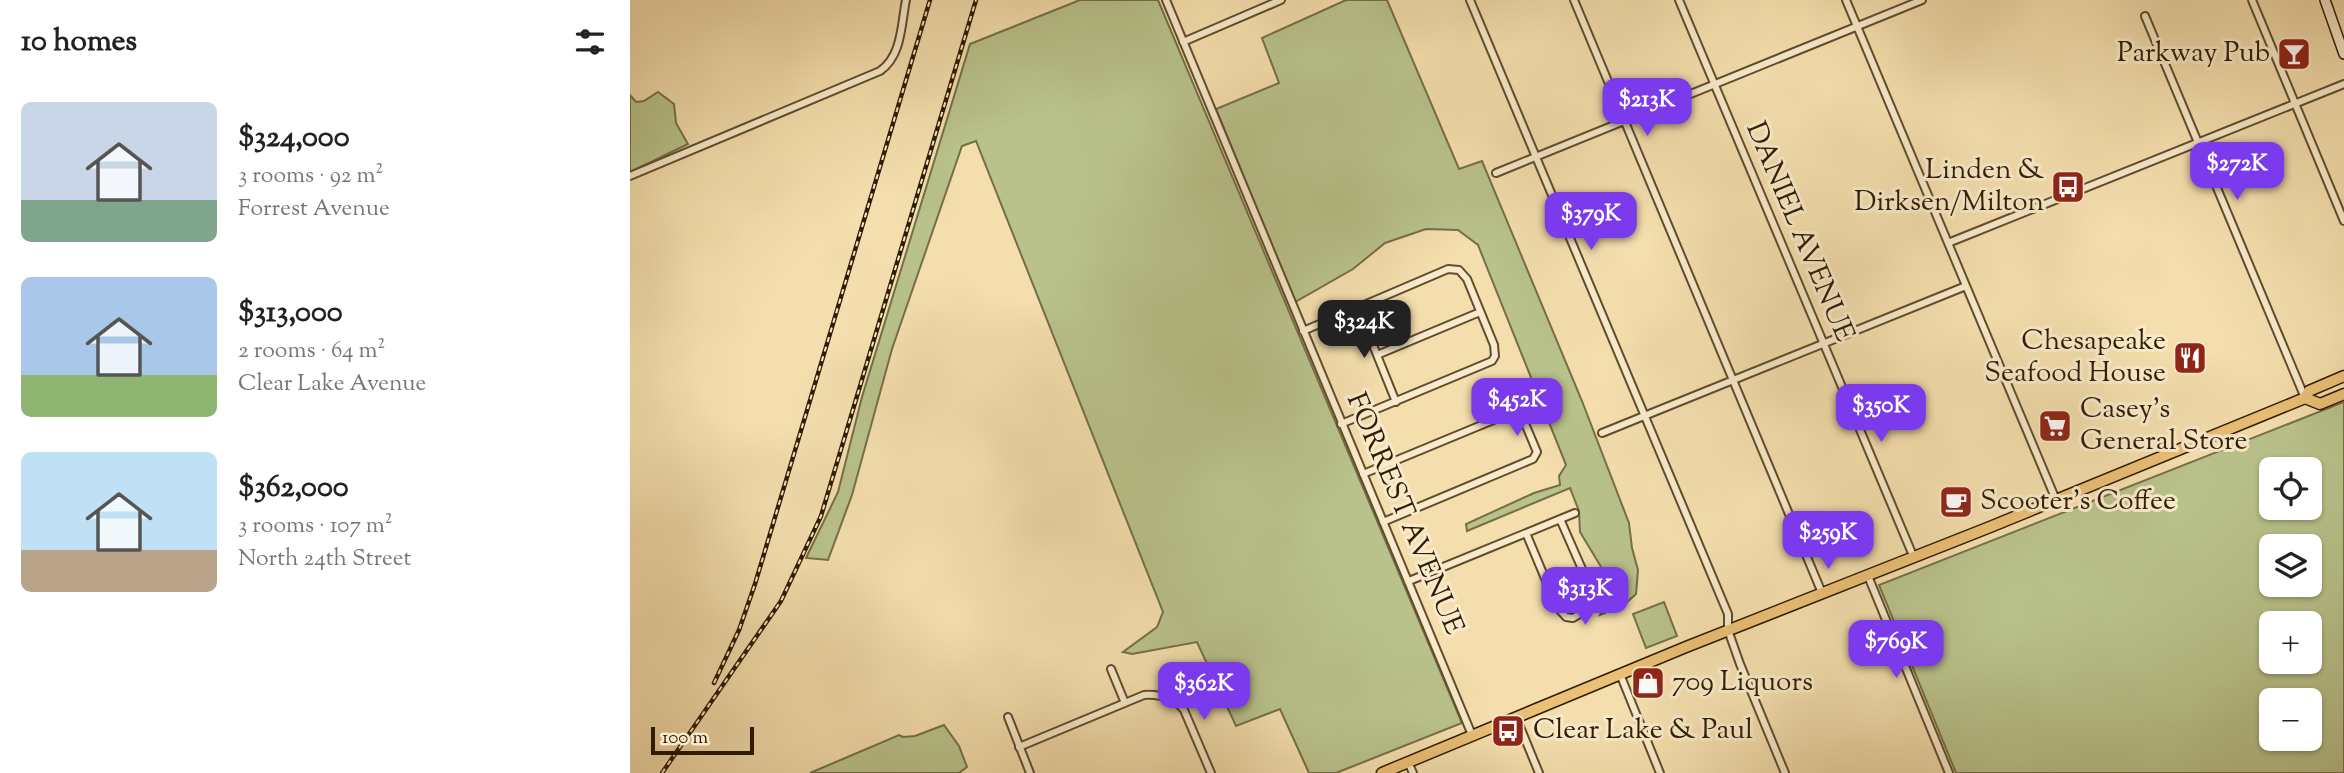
<!DOCTYPE html>
<html lang="en">
<head>
<meta charset="utf-8">
<style>
  :root { --surface:#fff; --page:#f6f6f6; --text:#222; --muted:#767676; --accent:#7c3aed }
  body { margin:0; font-family:"Sorts Mill Goudy",serif; background:var(--page); color:var(--text); height:100vh; display:flex; flex-direction:column; font-size:26px; white-space:nowrap }
  * { box-sizing:border-box; margin:0 }
  p { font-size:23px; color:var(--muted) }
  .icon { flex:none; width:38px; height:38px; fill:none; stroke:currentColor; stroke-width:2; stroke-linecap:round; stroke-linejoin:round }
  .map { position:relative; flex:1; overflow:hidden }
  .details { display:flex; flex-direction:column; background:var(--surface); width:630px }
  .details>* { flex:none }
  .tools { position:absolute; left:1629px; top:457px; display:grid; gap:14px }
  .tools a { display:grid; place-items:center; width:63px; height:63px; border-radius:10px; background:var(--surface); box-shadow:0 2px 5px #0004; font-size:35px }
  .scale { position:absolute; left:21px; bottom:18px; width:103px; box-sizing:border-box; padding-left:7px; border:4px solid #301c03; border-top:0; font-size:19px; line-height:24px; white-space:nowrap; color:#301c03; -webkit-text-stroke:5px #f8eaca; paint-order:stroke }
  .price { position:absolute; translate:-50% -60px; padding:0 16px; border-radius:14px; background:var(--accent); color:#fff; font-size:23px; line-height:46px; filter:drop-shadow(0 2px 4px #0008) }
  .price::after { content:''; position:absolute; left:50%; top:42px; width:21px; height:16px; margin-left:-10px; background:inherit; clip-path:polygon(0 0,100% 0,50% 100%) }
  .price.on { background:#222; color:#fff }
  ul { padding:0; list-style:none }
  li { display:flex; align-items:center; gap:21px; height:175px; padding:0 21px }
  li span { display:grid; place-items:center; flex:none; width:196px; height:140px; border-radius:10px; color:#555 }
  li>.icon { margin-inline-start:auto }
  span .icon { width:84px; height:84px; fill:#fffc; stroke-width:1 }
  li b { font-size:30px }
  h2 { display:flex; justify-content:space-between; align-items:center; height:84px; padding:0 21px; font-size:30px }
  main { display:flex; flex:1; min-height:0 }
  .map>svg:first-child { display:block }
  .green { fill:#b9c28b; stroke:#746f47; stroke-width:2; fill-rule:evenodd }
  .lines { fill:none; stroke-linecap:round; stroke-linejoin:round }
  .street-casing { stroke:#614c2e; stroke-width:10 }
  .secondary-casing { stroke:#301c03; stroke-width:12 }
  .primary-casing { stroke:#301c03; stroke-width:13 }
  .street { stroke:#f8eaca; stroke-width:6 }
  .secondary { stroke:#f8eaca; stroke-width:9 }
  .primary { stroke:#eabf76; stroke-width:10 }
  .rail-casing { stroke:#301c03; stroke-width:4.5 }
  .rail { stroke:#f8eaca; stroke-width:2; stroke-dasharray:5; stroke-linecap:butt }
  .labels { text-anchor:middle; dominant-baseline:central; stroke-width:6; stroke-linejoin:round; paint-order:stroke }
  .poi-label { font-size:28px; fill:#301c03; stroke:#f8eaca; text-anchor:start }
  .street-label { font-size:28px; fill:#301c03; stroke:#f8eaca }
</style>
</head>
<body>
<main>
<section class="details">
<h2>10 homes<svg class="icon" aria-label="filters" viewBox="0 0 24 24"><path d="M4 7h16M4 17h16"/><circle cx="9" cy="7" r="2"/><circle cx="15" cy="17" r="2"/></svg></h2>
<ul>
<li><span style="background:linear-gradient(#c9d6e8 70%,#7fa58c 0)"><svg class="icon" aria-label="home" viewBox="0 0 24 24"><path d="M3 11l9-7 9 7M6 9v11h12V9"/></svg></span><div><b>$324,000</b><p>3 rooms · 92 m²</p><p>Forrest Avenue</p></div></li>
<li><span style="background:linear-gradient(#a9c7e8 70%,#8fb573 0)"><svg class="icon" aria-label="home" viewBox="0 0 24 24"><path d="M3 11l9-7 9 7M6 9v11h12V9"/></svg></span><div><b>$313,000</b><p>2 rooms · 64 m²</p><p>Clear Lake Avenue</p></div></li>
<li><span style="background:linear-gradient(#bfe0f5 70%,#b9a48a 0)"><svg class="icon" aria-label="home" viewBox="0 0 24 24"><path d="M3 11l9-7 9 7M6 9v11h12V9"/></svg></span><div><b>$362,000</b><p>3 rooms · 107 m²</p><p>North 24th Street</p></div></li>
</ul>
</section>
<div class="map">
<svg width="1714" height="773" viewBox="0 0 1714 773">
  <rect width="100%" height="100%" fill="#f4dead"/>
  <filter id="stains"><feTurbulence type="fractalNoise" baseFrequency=".00286" numOctaves="4"/><feColorMatrix values="0 0 0 0 .2 0 0 0 0 .09 0 0 0 0 .02 0 0 0 .5 -.17"/></filter>
  <radialGradient id="worn" r=".72"><stop offset=".6" stop-color="#630" stop-opacity="0"/><stop offset="1" stop-color="#630" stop-opacity=".3"/></radialGradient>
  <path class="green" d="M450,0H528L832,723L706,773H679L650,709L606,726L567,642L502,654L493,652L527,627L533,612L346,141L332,146L262,349L222,495L198,560L176,558L208,492L232,397L340,44Z
    M716,0H757L829,169L852,161L952,401L999,523L1002,548L1008,570L1006,594L994,605L970,615L982,585L950,532L949,511L940,488L837,531L836,524L904,493L930,485L929,476L936,465L848,245L828,230L796,229L755,243L723,269L665,302L586,109L649,83L632,38Z
    M28,92L44,104L46,123L58,144L0,172V95L6,102L14,101Z
    M1714,402V773H1326L1249,585ZM1642,469H1680V508H1642ZM1642,546H1680V584H1642ZM1680,623V662H1642V623ZM1680,700V738H1642V700Z
    M1034,602L1047,636L1016,648L1003,614Z
    M314,725L329,746L337,767L329,773H180L269,735L273,737L285,736Z"/>
  <g class="lines">
    <defs>
      <path id="street" d="M536,0L842,735
        M840,0L1098,614V630L1110,664L1155,773
        M944,0L1192,593
        M1049,0L1284,558
        M1216,0L1426,500
        M1622,0L1714,221
        M1515,16L1675,398
        M553,42L651,0
        M866,173L1292,0
        M0,176L250,71C272,56 271,25 276,0
        M1318,243L1714,84
        M728,308L766,402
        M673,331L818,269L829,270L837,279L864,345L865,356L862,361L711,424
        M747,355L850,312
        M972,433L1336,286
        M733,474L883,412L891,414L907,452L903,459L753,522
        M896,533L927,607L936,617L943,618L961,607L963,594L930,519
        M1238,576L1319,773
        M779,581L945,513
        M481,669L495,703
        M990,674L1030,773
        M537,697L541,687
        M378,717L400,773
        M886,717L909,773
        M389,747L514,695C530,694 544,698 554,710L581,773
        M778,762L783,773"/>
      <path id="secondary" d="M1695,0L1714,54"/>
      <path id="primary" d="M1675,398L1690,404L1714,394
        M752,773L1056,647L1360,527L1675,398L1679,391L1714,376"/>
    </defs>
    <use href="#street" class="street-casing"/>
    <use href="#secondary" class="secondary-casing"/>
    <use href="#primary" class="primary-casing"/>
    <use href="#street" class="street"/>
    <use href="#secondary" class="secondary"/>
    <use href="#primary" class="primary"/>
    <defs>
      <path id="rail" d="M84,683L109,630L125,584L300,0
        M32,773L151,601L191,516L346,0"/>
    </defs>
    <use href="#rail" class="rail-casing"/>
    <use href="#rail" class="rail"/>
  </g>
  <defs>
    <symbol id="bar-square" viewBox="-11 -11 22 22"><rect x="-9" y="-9" width="18" height="18" rx="4" fill="#8f2418" stroke="#f8eaca"/><path d="M-6-5H6L.8 .8V4.5H3.5V6h-7V4.5H-.8V.8Z" fill="#fff"/></symbol>
    <symbol id="bus-square" viewBox="-11 -11 22 22"><rect x="-9" y="-9" width="18" height="18" rx="4" fill="#8f2418" stroke="#f8eaca"/><path d="M-5-6H5V4H4V6H2V4H-2V6H-4V4H-5ZM-3.5-4V0h7V-4ZM-3.5 1.2v1.5H-2V1.2ZM2 1.2v1.5H3.5V1.2Z" fill="#fff"/></symbol>
    <symbol id="restaurant-square" viewBox="-11 -11 22 22"><rect x="-9" y="-9" width="18" height="18" rx="4" fill="#8f2418" stroke="#f8eaca"/><path d="M-5-6h1v4h1v-4h1v4h1v-4h1v5L-1.5 .5V6h-2V.5L-5-1ZM5-6V6H3V1.5H1.5Q1.5-4 5-6Z" fill="#fff"/></symbol>
    <symbol id="supermarket-square" viewBox="-11 -11 22 22"><rect x="-9" y="-9" width="18" height="18" rx="4" fill="#8f2418" stroke="#f8eaca"/><path d="M-6-5.5h2.5l.6 2H6L4.5 2H-2.5L-4.4-4H-6ZM-1.5 3.2a1.3 1.3 0 1 0 .1 0ZM3 3.2a1.3 1.3 0 1 0 .1 0Z" fill="#fff"/></symbol>
    <symbol id="cafe-square" viewBox="-11 -11 22 22"><rect x="-9" y="-9" width="18" height="18" rx="4" fill="#8f2418" stroke="#f8eaca"/><path d="M-5.5-4.5H6V0H3Q3 3.5 0 3.5H-2.5Q-5.5 3.5-5.5 0ZM3-3.2v2h1.7v-2ZM-6 4.5H4V6H-6Z" fill="#fff"/></symbol>
    <symbol id="shop-square" viewBox="-11 -11 22 22"><rect x="-9" y="-9" width="18" height="18" rx="4" fill="#8f2418" stroke="#f8eaca"/><path d="M-5-2.5h2.3a2.7 3.5 0 0 1 5.4 0H5L5.5 6h-11ZM-1.5-2.5h3a1.5 2.3 0 0 0-3 0Z" fill="#fff"/></symbol>
  </defs>
  <g fill-rule="evenodd">
    <use href="#bar-square" x="1645" y="35" width="38" height="38"/>
    <use href="#bus-square" x="1419" y="168" width="38" height="38"/>
    <use href="#restaurant-square" x="1541" y="339" width="38" height="38"/>
    <use href="#supermarket-square" x="1406" y="407" width="38" height="38"/>
    <use href="#cafe-square" x="1307" y="483" width="38" height="38"/>
    <use href="#shop-square" x="999" y="664" width="38" height="38"/>
    <use href="#bus-square" x="859" y="712" width="38" height="38"/>
  </g>
  <g class="labels">
    <g class="poi-label">
      <text x="1640" y="54" text-anchor="end">Parkway Pub</text>
      <text x="1414" y="171" text-anchor="end">Linden &amp;<tspan x="1414" dy="32">Dirksen/Milton</tspan></text>
      <text x="1536" y="342" text-anchor="end">Chesapeake<tspan x="1536" dy="32">Seafood House</tspan></text>
      <text x="1450" y="410">Casey's<tspan x="1450" dy="32">General Store</tspan></text>
      <text x="1350" y="502">Scooter's Coffee</text>
      <text x="1042" y="683">709 Liquors</text>
      <text x="903" y="731">Clear Lake &amp; Paul</text>
    </g>
    <g class="street-label">
      <text transform="translate(1169 232) rotate(67)">DANIEL AVENUE</text>
      <text transform="translate(774 514) rotate(67)">FORREST AVENUE</text>
    </g>
  </g>
  <rect width="100%" height="100%" filter="url(#stains)"/>
  <rect width="100%" height="100%" fill="url(#worn)"/>
</svg>
<div class="tools">
<a><svg class="icon" aria-label="locate" viewBox="0 0 24 24"><circle cx="12" cy="12" r="6"/><path d="M12 2v4M12 18v4M2 12h4M18 12h4"/></svg></a>
<a><svg class="icon" aria-label="layers" viewBox="0 0 24 24"><path d="M12 4l9 5-9 5-9-5zM3 14l9 5 9-5"/></svg></a>
<a>+</a>
<a>−</a>
</div>
<div class="scale">100 m</div>
<b class="price" style="left:1017px;top:138px">$213K</b>
<b class="price" style="left:1607px;top:202px">$272K</b>
<b class="price" style="left:961px;top:252px">$379K</b>
<b class="price on" style="left:734px;top:360px">$324K</b>
<b class="price" style="left:887px;top:438px">$452K</b>
<b class="price" style="left:1251px;top:444px">$350K</b>
<b class="price" style="left:1198px;top:571px">$259K</b>
<b class="price" style="left:955px;top:627px">$313K</b>
<b class="price" style="left:1266px;top:680px">$769K</b>
<b class="price" style="left:574px;top:722px">$362K</b>
</div>
</main>
</body>
</html>
